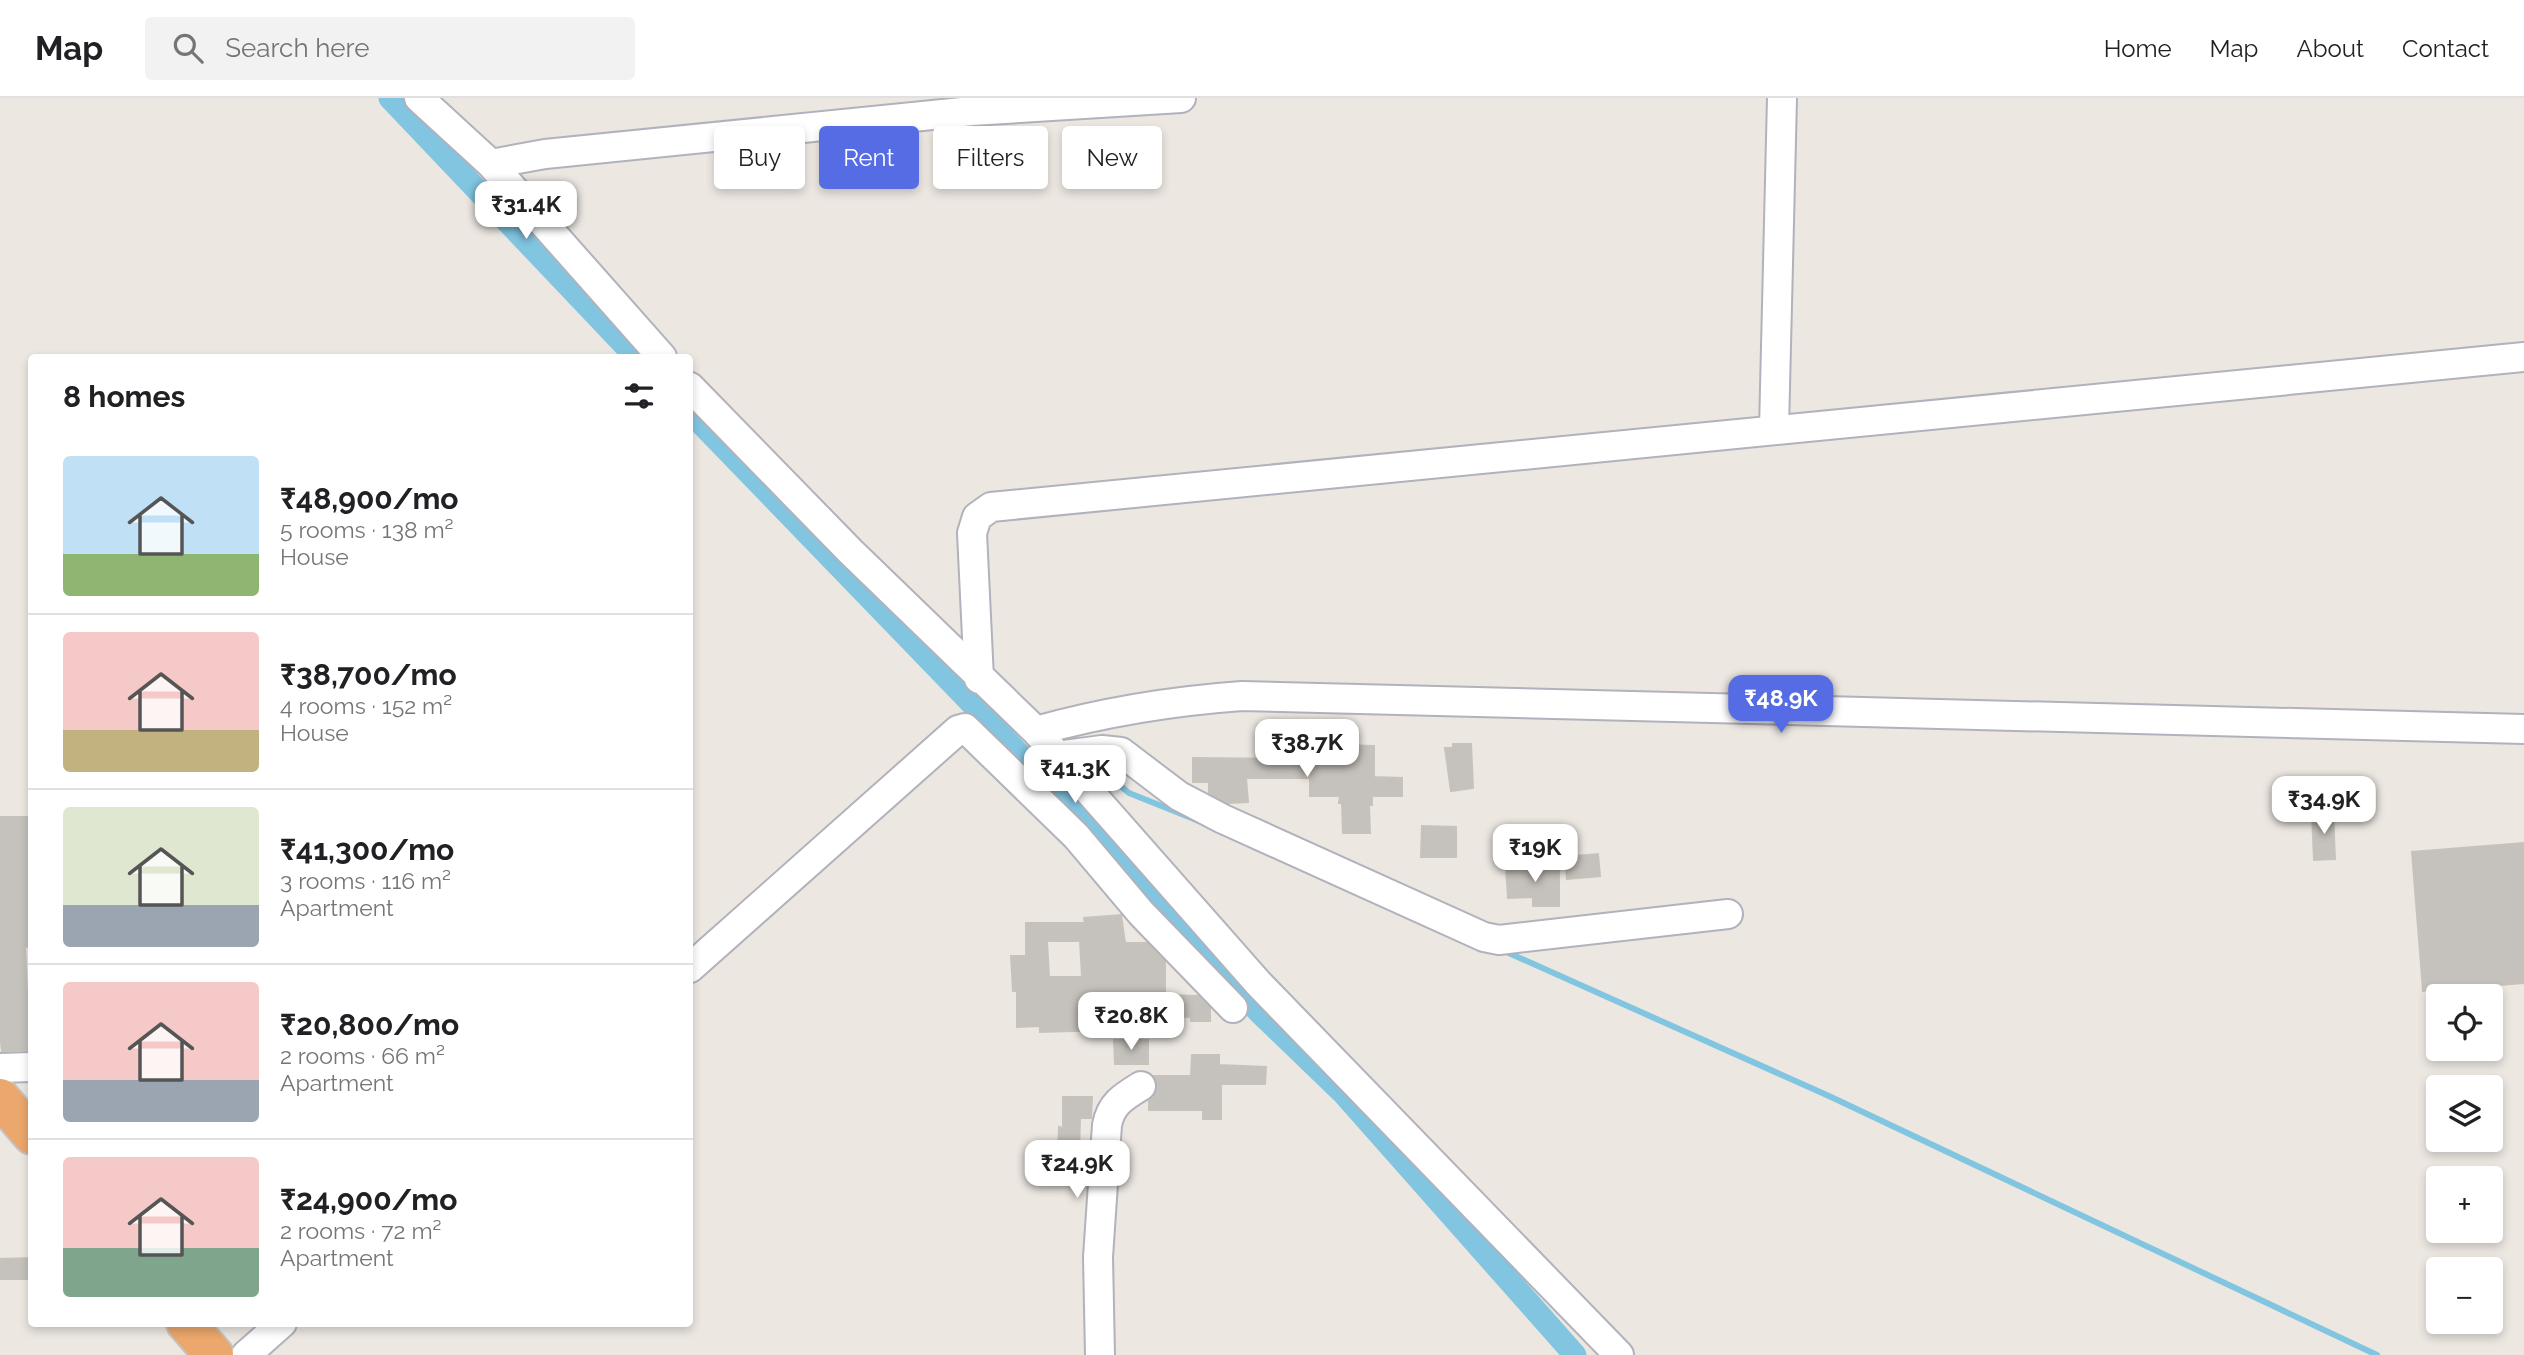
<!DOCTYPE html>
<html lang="en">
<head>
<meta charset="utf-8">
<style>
  :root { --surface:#fff; --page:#f2f2f2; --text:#202124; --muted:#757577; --line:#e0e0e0; --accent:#556ce5 }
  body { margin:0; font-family:Raleway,sans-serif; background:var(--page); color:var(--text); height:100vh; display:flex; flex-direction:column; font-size:26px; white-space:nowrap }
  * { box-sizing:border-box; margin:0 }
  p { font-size:23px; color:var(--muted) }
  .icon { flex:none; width:38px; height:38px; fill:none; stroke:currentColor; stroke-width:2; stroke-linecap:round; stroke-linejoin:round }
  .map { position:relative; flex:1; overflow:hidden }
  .sheet { position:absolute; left:28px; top:256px; width:665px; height:973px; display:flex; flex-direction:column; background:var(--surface); border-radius:7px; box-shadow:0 4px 10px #0003 }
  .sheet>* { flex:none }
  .hud { position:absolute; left:714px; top:28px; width:665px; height:63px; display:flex; gap:14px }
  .tools { position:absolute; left:2426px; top:886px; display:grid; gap:14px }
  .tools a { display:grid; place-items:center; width:77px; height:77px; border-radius:7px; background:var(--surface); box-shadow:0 4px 10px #0003; font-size:35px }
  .price { position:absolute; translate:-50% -60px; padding:0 16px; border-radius:14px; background:#fff; color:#222; font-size:23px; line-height:46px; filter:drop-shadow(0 2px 4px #0008) }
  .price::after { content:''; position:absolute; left:50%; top:42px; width:21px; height:16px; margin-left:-10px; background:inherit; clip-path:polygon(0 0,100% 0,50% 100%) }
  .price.current { background:var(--accent); color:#fff }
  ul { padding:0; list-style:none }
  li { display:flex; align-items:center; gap:21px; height:175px; padding:0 35px }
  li+li { border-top:2px solid var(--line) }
  li span { display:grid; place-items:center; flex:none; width:196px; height:140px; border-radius:7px; color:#555 }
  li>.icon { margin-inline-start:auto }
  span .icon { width:84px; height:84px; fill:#fffc; stroke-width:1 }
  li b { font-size:30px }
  h2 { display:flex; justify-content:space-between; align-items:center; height:84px; padding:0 35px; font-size:30px }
  .pill { padding:0 24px; border-radius:7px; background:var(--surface); box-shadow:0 4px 10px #0003; font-size:24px; line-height:63px }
  .pill.current { background:var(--accent); color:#fff }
  header { display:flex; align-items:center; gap:42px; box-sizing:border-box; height:98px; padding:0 35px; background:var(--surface); border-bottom:2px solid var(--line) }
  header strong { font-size:33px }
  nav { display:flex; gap:38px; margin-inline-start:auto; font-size:24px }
  .search { width:490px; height:63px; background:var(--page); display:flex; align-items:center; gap:18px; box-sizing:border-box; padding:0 24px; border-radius:7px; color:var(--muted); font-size:26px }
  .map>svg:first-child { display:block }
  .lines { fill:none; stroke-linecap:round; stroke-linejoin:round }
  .stream { stroke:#81c5e1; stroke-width:6 }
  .canal { stroke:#81c5e1; stroke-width:23 }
  .building { fill:#c5c1bc; stroke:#c7c3ba; stroke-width:2; fill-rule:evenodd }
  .minor-casing { stroke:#b1b2bb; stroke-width:32 }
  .highway-casing { stroke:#c4c4c4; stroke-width:42 }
  .minor { stroke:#fff; stroke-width:28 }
  .highway { stroke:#eba76c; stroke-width:38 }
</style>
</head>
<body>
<header>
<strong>Map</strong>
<div class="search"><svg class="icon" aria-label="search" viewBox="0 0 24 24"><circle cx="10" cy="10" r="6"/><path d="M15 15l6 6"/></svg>Search here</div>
<nav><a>Home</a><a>Map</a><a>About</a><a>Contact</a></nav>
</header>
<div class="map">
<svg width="2524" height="1257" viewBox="0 0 2524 1257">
  <rect width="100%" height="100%" fill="#ece7e1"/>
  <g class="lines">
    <path class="stream" d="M1090,666L1093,665L1129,695L1199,723
      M1502,852L1829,998L2377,1257"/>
    <path class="canal" d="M390,0L636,259
      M690,314L982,616L1260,915L1343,995L1575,1257"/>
  </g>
  <path class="building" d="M1453,646H1471L1473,690L1451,693L1445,650H1453Z
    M1341,647L1374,648V679L1402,680V698H1372V707H1369L1370,735H1343L1342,705H1339L1340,698H1310V680H1246L1248,704L1228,705L1209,695V684H1193V660L1303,661V655L1341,653Z
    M2333,714L2335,761L2314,762L2312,715Z
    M0,719H32V848L25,849L27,894H32V952L2,953L0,935Z
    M1422,728L1456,729V759H1421Z
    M2524,745V885L2423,893L2412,754Z
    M1598,756L1600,778L1567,781L1565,759Z
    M1559,766V808H1533V799L1508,800L1506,770Z
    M1121,817L1125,845H1147L1165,864V897L1198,898L1210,910V923H1191V919L1162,918V903L1127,904L1128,937H1108V932L1040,934V928L1017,929V893H1013L1011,858H1026V825H1085L1084,820ZM1047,843H1080L1082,879H1049Z
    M1114,942H1148V966H1115Z
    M1192,957H1219V967L1266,969L1265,986H1221V1021H1203V1012H1149V1003L1155,996L1158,988L1153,978H1191Z
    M1063,999H1092L1091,1020H1080L1079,1056H1058L1059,1029L1063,1030Z
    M32,1160V1181H0V1161Z"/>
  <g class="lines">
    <defs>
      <path id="minor" d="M419,0L491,66L662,259
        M491,66L545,56L972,13L1181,0
        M690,289L850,453L1036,633L1259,886L1619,1257
        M1774,331L1782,0
        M979,581L972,435L977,419L991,409L2524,259
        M1036,633C1104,614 1172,603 1242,598L2524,631
        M1057,658L1102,652L1121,654L1179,698L1223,721L1484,839L1499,842L1728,816
        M690,870L958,632L965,630L1076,738L1141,815L1233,910
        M0,970L32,969
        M246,1257L282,1225
        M1100,1257L1098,1159L1107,1027C1111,1006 1123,999 1141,988"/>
      <path id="highway" d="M0,1000L32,1037
        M186,1225L214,1257"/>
    </defs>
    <use href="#minor" class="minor-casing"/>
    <use href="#highway" class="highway-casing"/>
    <use href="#minor" class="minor"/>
    <use href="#highway" class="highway"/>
  </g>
</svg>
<div class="tools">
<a><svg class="icon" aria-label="locate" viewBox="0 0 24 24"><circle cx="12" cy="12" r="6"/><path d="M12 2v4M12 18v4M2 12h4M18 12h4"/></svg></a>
<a><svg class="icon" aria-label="layers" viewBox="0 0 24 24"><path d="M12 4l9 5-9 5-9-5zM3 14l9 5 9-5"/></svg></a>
<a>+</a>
<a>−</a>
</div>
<b class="price" style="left:526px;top:143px">₹31.4K</b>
<b class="price current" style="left:1781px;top:637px">₹48.9K</b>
<b class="price" style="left:1307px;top:681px">₹38.7K</b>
<b class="price" style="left:1075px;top:707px">₹41.3K</b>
<b class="price" style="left:2324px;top:738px">₹34.9K</b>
<b class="price" style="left:1535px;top:786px">₹19K</b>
<b class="price" style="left:1131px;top:954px">₹20.8K</b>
<b class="price" style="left:1077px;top:1102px">₹24.9K</b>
<div class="hud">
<a class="pill">Buy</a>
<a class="pill current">Rent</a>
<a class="pill">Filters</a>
<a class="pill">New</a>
</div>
<section class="sheet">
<h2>8 homes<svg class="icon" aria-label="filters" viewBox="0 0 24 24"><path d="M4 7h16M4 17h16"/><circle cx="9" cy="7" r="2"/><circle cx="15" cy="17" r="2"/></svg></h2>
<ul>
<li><span style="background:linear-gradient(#bfe0f5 70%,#8fb573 0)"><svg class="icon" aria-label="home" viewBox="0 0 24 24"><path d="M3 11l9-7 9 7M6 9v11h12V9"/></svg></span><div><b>₹48,900/mo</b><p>5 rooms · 138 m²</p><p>House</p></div></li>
<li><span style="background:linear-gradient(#f6c9c9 70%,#c2b280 0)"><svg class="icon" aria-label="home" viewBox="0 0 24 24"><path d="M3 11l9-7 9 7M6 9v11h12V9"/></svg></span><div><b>₹38,700/mo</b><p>4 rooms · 152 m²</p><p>House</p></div></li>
<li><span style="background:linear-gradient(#dfe7d0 70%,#9aa5b1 0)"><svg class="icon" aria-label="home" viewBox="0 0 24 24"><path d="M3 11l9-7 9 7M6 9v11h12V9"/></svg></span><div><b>₹41,300/mo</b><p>3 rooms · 116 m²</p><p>Apartment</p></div></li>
<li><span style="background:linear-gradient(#f6c9c9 70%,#9aa5b1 0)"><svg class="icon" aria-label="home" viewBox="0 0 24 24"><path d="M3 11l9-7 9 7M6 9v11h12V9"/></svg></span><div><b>₹20,800/mo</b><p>2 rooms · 66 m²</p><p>Apartment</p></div></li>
<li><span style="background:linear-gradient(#f6c9c9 65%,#7fa58c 0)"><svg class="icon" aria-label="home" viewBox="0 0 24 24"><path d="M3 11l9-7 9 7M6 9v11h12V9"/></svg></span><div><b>₹24,900/mo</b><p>2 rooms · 72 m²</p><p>Apartment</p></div></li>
</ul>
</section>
</div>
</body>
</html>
